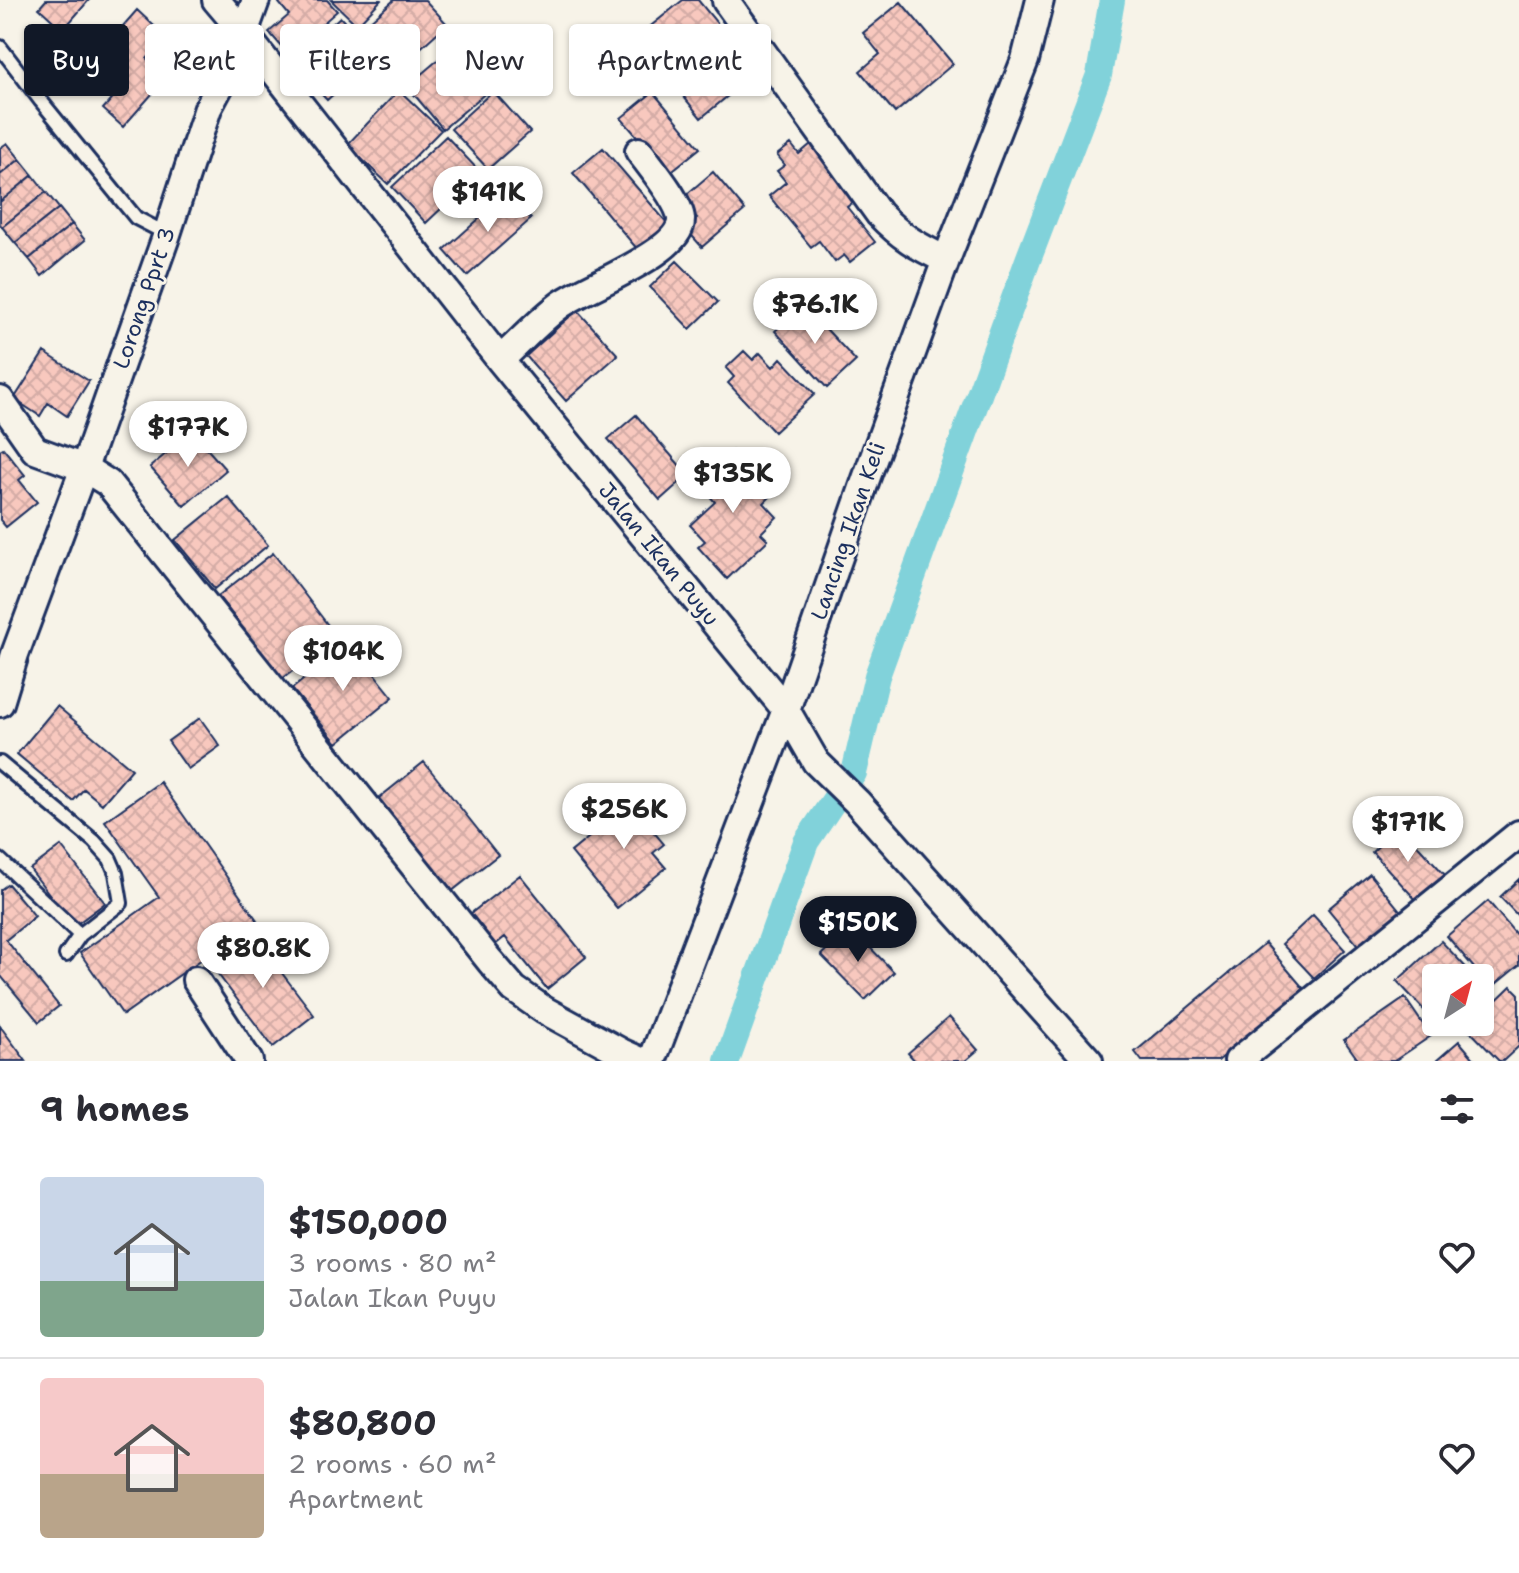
<!DOCTYPE html>
<html lang="en">
<head>
<meta charset="utf-8">
<style>
  :root { --surface:#fff; --page:#f2f2f3; --text:#2b2b33; --muted:#7c7c81; --line:#e1e1e2; --accent:#111827 }
  body { margin:0; font-family:"Shantell Sans",sans-serif; background:var(--page); color:var(--text); height:100vh; display:flex; flex-direction:column; font-size:30px; white-space:nowrap }
  * { box-sizing:border-box; margin:0 }
  p { font-size:26px; color:var(--muted) }
  .icon { flex:none; width:44px; height:44px; fill:none; stroke:currentColor; stroke-width:2; stroke-linecap:round; stroke-linejoin:round }
  .map { position:relative; height:1061px; overflow:hidden }
  .details { display:flex; flex-direction:column; background:var(--surface); flex:1 }
  .details>* { flex:none }
  .guide { position:absolute; left:24px; top:24px; width:800px; height:72px; display:flex; gap:16px }
  .needle { width:52px; rotate:36deg }
  .tools { position:absolute; left:1422px; top:964px; display:grid; gap:16px }
  .tools a { display:grid; place-items:center; width:72px; height:72px; border-radius:8px; background:var(--surface); box-shadow:0 2px 6px #0004; font-size:40px }
  .price { position:absolute; translate:-50% -68px; padding:0 18px; border-radius:28px; background:#fff; color:#222; font-size:26px; line-height:52px; filter:drop-shadow(0 2px 4px #0008) }
  .price::after { content:''; position:absolute; left:50%; top:48px; width:24px; height:18px; margin-left:-12px; background:inherit; clip-path:polygon(0 0,100% 0,50% 100%) }
  .price.active { background:var(--accent); color:#fff }
  ul { padding:0; list-style:none }
  li { display:flex; align-items:center; gap:24px; height:200px; padding:0 40px }
  li+li { border-top:2px solid var(--line) }
  li span { display:grid; place-items:center; flex:none; width:224px; height:160px; border-radius:8px; color:#555 }
  li>.icon { margin-inline-start:auto }
  span .icon { width:96px; height:96px; fill:#fffc; stroke-width:1 }
  li b { font-size:34px }
  h2 { display:flex; justify-content:space-between; align-items:center; height:96px; padding:0 40px; font-size:34px }
  .tag { padding:0 28px; border-radius:8px; background:var(--surface); box-shadow:0 2px 6px #0004; font-size:28px; line-height:72px }
  .tag.active { background:var(--accent); color:#fff }
  .map>svg:first-child { display:block }
  .lines { fill:none; stroke-linecap:round; stroke-linejoin:round }
  .canal { stroke:#81d2da; stroke-width:26 }
  .building { fill:url(#building-cross-hatch); stroke:#1b2f5e; stroke-width:2 }
  .lane-casing { stroke:#1b2f5e; stroke-width:18 }
  .street-casing { stroke:#1b2f5e; stroke-width:32 }
  .lane { stroke:#f7f3e8; stroke-width:12 }
  .street { stroke:#f7f3e8; stroke-width:26 }
  .labels { text-anchor:middle; dominant-baseline:central; stroke-width:6; stroke-linejoin:round; paint-order:stroke }
  .street-label { font-size:22px; fill:#1b2f5e; stroke:#f7f3e8 }
</style>
</head>
<body>
<div class="map">
<svg width="1519" height="1061" viewBox="0 0 1519 1061">
  <defs>
    <pattern id="building-cross-hatch" width="8" height="8" patternUnits="userSpaceOnUse" patternTransform="scale(2)"><rect width="8" height="8" fill="#f8c8be"/><path d="M0 0l8 8M0 8l8-8" fill="none" stroke="#d4aca6"/></pattern>
  </defs>
  <rect width="100%" height="100%" fill="#f7f3e8"/>
  <filter id="ink" filterUnits="userSpaceOnUse"><feTurbulence type="fractalNoise" baseFrequency=".0125" numOctaves="2"/><feDisplacementMap in="SourceGraphic" scale="16" xChannelSelector="R" yChannelSelector="G"/><feConvolveMatrix kernelMatrix="1 2 1 2 8 2 1 2 1" color-interpolation-filters="sRGB"/></filter>
  <g filter="url(#ink)">
    <g class="lines">
      <path class="canal" d="M727,1061L806,842L835,799L854,773L877,676L1028,260L1099,75L1112,0"/>
    </g>
    <path class="building" d="M46,0H89L63,30L39,8Z
      M282,0H327L337,11L288,54L269,32L289,15L279,3Z
      M331,0H381L357,25Z
      M394,0H425L447,24L395,71L359,31Z
      M683,0H698L757,72L701,118L636,38Z
      M901,2L953,64L895,113L860,71L880,54L863,33Z
      M137,10L166,37L147,59L167,77L123,127L103,109L124,85L98,62L92,69L73,51L93,29L108,43Z
      M340,17L376,56L327,100L291,62Z
      M458,43L494,86L443,129L407,86Z
      M399,90L441,130L388,184L347,145Z
      M493,91L530,132L488,169L451,129Z
      M653,92L700,148L669,173L621,118Z
      M446,136L480,172L426,223L392,187Z
      M7,143L20,159L0,175V148Z
      M791,144L799,154L811,144L856,200L847,207L875,242L850,262L844,255L835,262L819,241L811,247L769,196L786,182L777,171L785,165L777,155Z
      M603,148L668,224L638,250L573,173Z
      M20,159L33,175L0,202V175Z
      M713,172L745,210L702,247L685,228L697,218L681,199Z
      M33,175L46,192L2,227L0,224V202Z
      M46,192L59,208L15,243L2,227Z
      M508,193L531,219L467,276L444,250Z
      M59,208L72,224L29,259L15,243Z
      M72,224L85,240L42,276L29,259Z
      M677,261L718,302L690,329L650,287Z
      M803,304L856,361L827,388L775,331Z
      M577,310L618,355L566,401L526,356Z
      M744,351L753,360L760,353L773,367L781,358L815,394L774,432L728,383L734,377L726,368Z
      M44,352L89,381L67,416L48,403L40,416L14,399Z
      M636,415L688,475L660,500L608,439Z
      M192,432L226,470L184,506L150,467Z
      M3,448L25,475L19,480L37,502L6,527L0,520V450Z
      M732,451L773,494L764,503L777,517L761,533L768,540L727,579L698,547L705,541L690,525L715,502L698,483Z
      M228,497L268,545L215,589L175,540Z
      M273,553L337,637L282,679L218,596Z
      M349,642L393,697L337,743L292,689Z
      M57,706L132,769L102,804L84,789L73,801L17,754Z
      M200,718L220,746L188,769L168,741Z
      M424,762L498,855L447,895L374,802Z
      M160,782L257,920L123,1015L80,953L159,897L105,821Z
      M643,793L665,820L652,830L664,844L653,853L666,868L617,908L571,852Z
      M1400,826L1445,875L1417,901L1372,852Z
      M61,846L105,903L74,926L30,869Z
      M1370,874L1403,914L1361,949L1328,909Z
      M520,875L586,957L547,989L505,937L490,949L465,918Z
      M1519,879V917L1500,897Z
      M8,884L35,916L6,940L59,1006L39,1022L0,975V890Z
      M1488,901L1519,938V965L1491,988L1447,936Z
      M1313,915L1345,950L1314,978L1282,944Z
      M850,927L894,972L865,1000L821,955Z
      M252,934L314,1015L273,1047L211,965Z
      M1441,941L1476,978H1436V1022H1439L1437,1024L1397,981Z
      M1265,943L1304,989L1218,1061H1142L1135,1052Z
      M1511,986L1519,994V1046L1503,1061H1499L1467,1028L1474,1022H1480V1016Z
      M1405,998L1431,1036L1394,1061H1359L1344,1040Z
      M949,1017L978,1050L965,1061H915L908,1053Z
      M0,1026L26,1061H0Z
      M1459,1041L1476,1061H1436Z"/>
    <g class="lines">
      <defs>
        <path id="lane" d="M0,47L41,101L136,218L167,234
          M0,763L94,841L110,859L116,873L121,903L80,935L66,955
          M0,860L80,935"/>
        <path id="street" d="M216,0L244,33L500,360L786,710L816,762L857,802L1089,1061
          M726,1L879,214C901,237 917,246 946,260
          M500,360C520,342 538,322 559,306C583,287 683,253 681,219C680,202 650,166 639,151
          M0,400L35,450L84,468L108,483L490,961L514,989L544,1010L621,1052L641,1061
          M0,703L15,654L84,468L167,234L208,108L222,82L240,65L244,33L256,0
          M196,980L249,1061
          M652,1061L786,710L866,479L946,260L1025,60L1040,0
          M1238,1061L1519,834"/>
      </defs>
      <use href="#lane" class="lane-casing"/>
      <use href="#street" class="street-casing"/>
      <use href="#lane" class="lane"/>
      <use href="#street" class="street"/>
    </g>
  </g>
  <g class="labels">
    <g class="street-label">
      <text transform="translate(144 298) rotate(-71)">Lorong Pprt 3</text>
      <text transform="translate(848 531) rotate(-71)">Lancing Ikan Keli</text>
      <text transform="translate(659 554) rotate(51)">Jalan Ikan Puyu</text>
    </g>
  </g>
</svg>
<div class="tools">
<a><svg class="needle" viewBox="-14 -14 28 28"><path d="M0-13l5 13h-10z" fill="#e53935"/><path d="M0 13l5-13h-10z" fill="#7c7c81"/></svg></a>
</div>
<b class="price" style="left:488px;top:234px">$141K</b>
<b class="price" style="left:815px;top:346px">$76.1K</b>
<b class="price" style="left:188px;top:469px">$177K</b>
<b class="price" style="left:733px;top:515px">$135K</b>
<b class="price" style="left:343px;top:693px">$104K</b>
<b class="price" style="left:624px;top:851px">$256K</b>
<b class="price" style="left:1408px;top:864px">$171K</b>
<b class="price active" style="left:858px;top:964px">$150K</b>
<b class="price" style="left:263px;top:990px">$80.8K</b>
<div class="guide">
<a class="tag active">Buy</a>
<a class="tag">Rent</a>
<a class="tag">Filters</a>
<a class="tag">New</a>
<a class="tag">Apartment</a>
</div>
</div>
<section class="details">
<h2>9 homes<svg class="icon" aria-label="filters" viewBox="0 0 24 24"><path d="M4 7h16M4 17h16"/><circle cx="9" cy="7" r="2"/><circle cx="15" cy="17" r="2"/></svg></h2>
<ul>
<li><span style="background:linear-gradient(#c9d6e8 65%,#7fa58c 0)"><svg class="icon" aria-label="home" viewBox="0 0 24 24"><path d="M3 11l9-7 9 7M6 9v11h12V9"/></svg></span><div><b>$150,000</b><p>3 rooms · 80 m²</p><p>Jalan Ikan Puyu</p></div><svg class="icon" aria-label="heart" viewBox="0 0 24 24"><path d="M12 20l-8-8c-3-5 5-10 8-4 3-6 11-1 8 4z"/></svg></li>
<li><span style="background:linear-gradient(#f6c9c9 60%,#b9a48a 0)"><svg class="icon" aria-label="home" viewBox="0 0 24 24"><path d="M3 11l9-7 9 7M6 9v11h12V9"/></svg></span><div><b>$80,800</b><p>2 rooms · 60 m²</p><p>Apartment</p></div><svg class="icon" aria-label="heart" viewBox="0 0 24 24"><path d="M12 20l-8-8c-3-5 5-10 8-4 3-6 11-1 8 4z"/></svg></li>
</ul>
</section>
</body>
</html>
